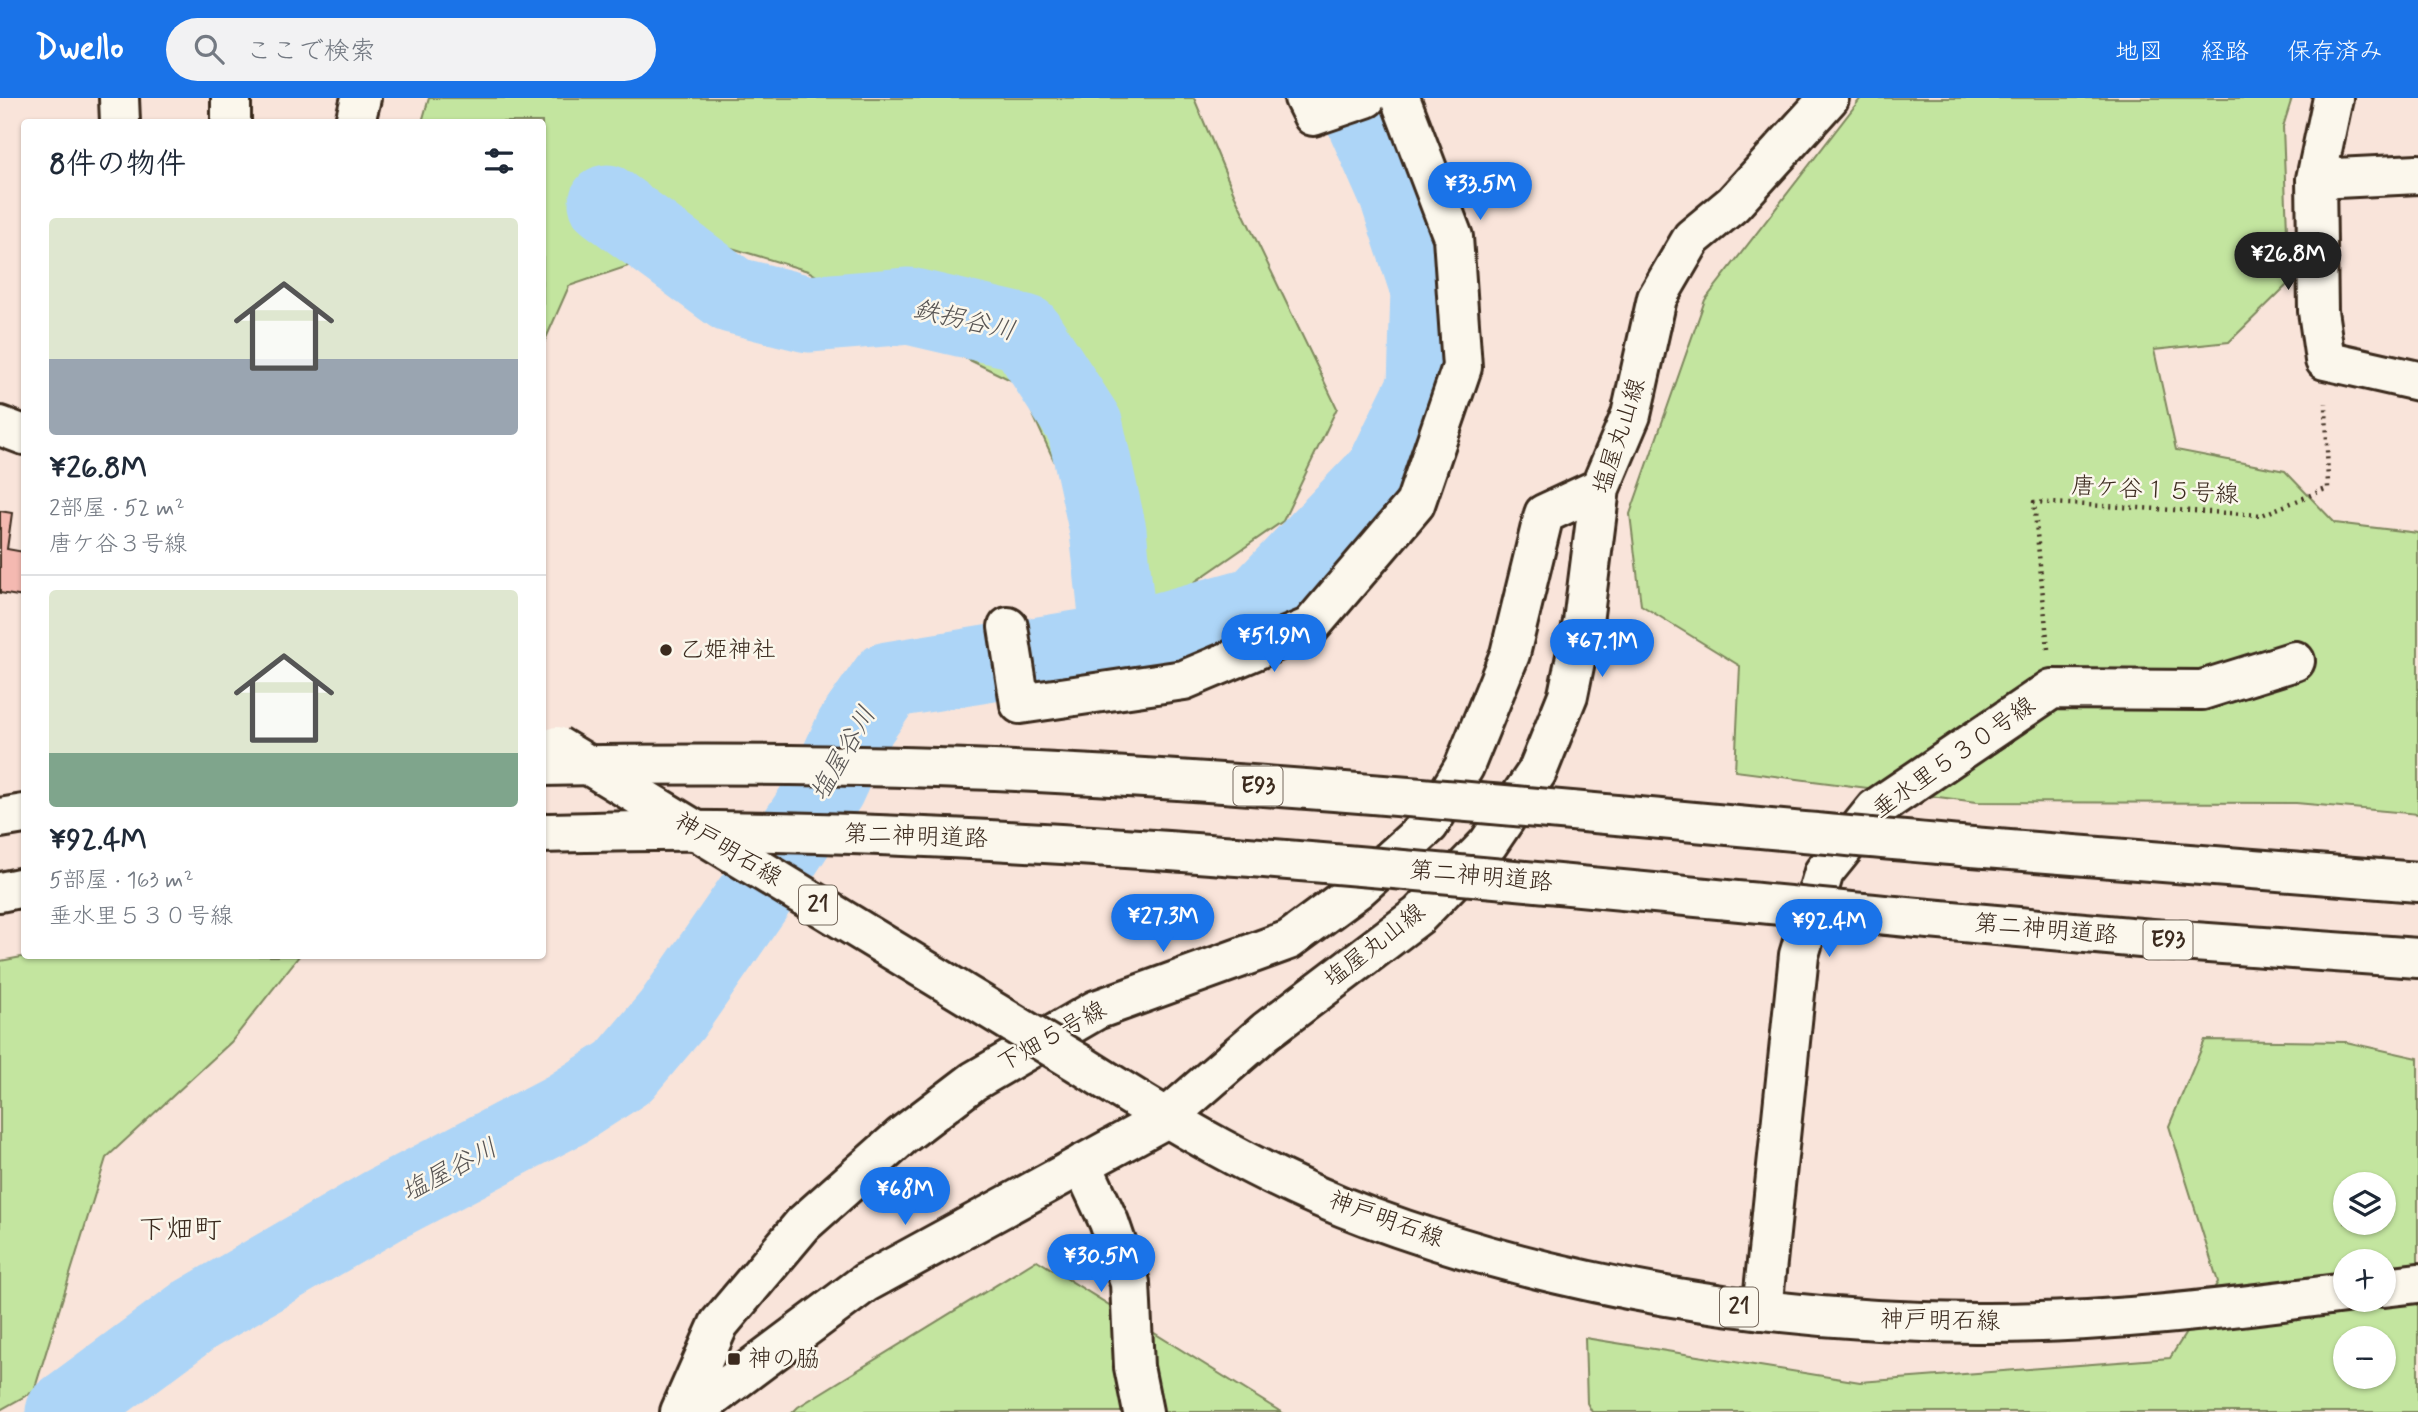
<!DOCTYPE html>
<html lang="ja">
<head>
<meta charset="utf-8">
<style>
  :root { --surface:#fff; --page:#f2f2f3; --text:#1f2937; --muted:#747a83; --line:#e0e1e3; --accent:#1a73e8 }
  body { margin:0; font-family:Mynerve,"Klee One",sans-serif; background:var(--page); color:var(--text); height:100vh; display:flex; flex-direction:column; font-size:26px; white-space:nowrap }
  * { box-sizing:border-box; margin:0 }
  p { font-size:23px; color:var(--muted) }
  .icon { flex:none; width:38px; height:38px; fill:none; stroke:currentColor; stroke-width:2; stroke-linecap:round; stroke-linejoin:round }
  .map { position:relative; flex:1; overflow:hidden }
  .sheet { position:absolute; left:21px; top:21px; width:525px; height:840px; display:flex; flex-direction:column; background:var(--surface); border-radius:7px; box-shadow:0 2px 5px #0004 }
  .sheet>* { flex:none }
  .controls { position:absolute; left:2333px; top:1074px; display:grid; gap:14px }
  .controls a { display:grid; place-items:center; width:63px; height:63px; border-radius:50%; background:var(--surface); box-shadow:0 2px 5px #0004; font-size:35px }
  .price { position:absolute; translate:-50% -60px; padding:0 16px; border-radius:24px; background:var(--accent); color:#fff; font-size:23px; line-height:46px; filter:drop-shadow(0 2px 4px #0008) }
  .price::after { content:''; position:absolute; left:50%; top:42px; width:21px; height:16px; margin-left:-10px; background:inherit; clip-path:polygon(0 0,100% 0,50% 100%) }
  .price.selected { background:#222; color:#fff }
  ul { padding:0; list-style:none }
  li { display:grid; align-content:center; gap:14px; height:371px; padding:0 28px }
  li+li { border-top:2px solid var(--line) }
  li span { display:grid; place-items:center; height:217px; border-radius:7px; color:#555 }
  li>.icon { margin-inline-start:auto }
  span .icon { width:126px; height:126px; fill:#fffc; stroke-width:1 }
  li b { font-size:30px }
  h2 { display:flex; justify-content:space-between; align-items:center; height:84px; padding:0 28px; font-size:30px }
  header { display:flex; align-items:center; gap:42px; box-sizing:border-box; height:98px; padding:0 35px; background:var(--accent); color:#fff }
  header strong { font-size:33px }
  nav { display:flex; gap:38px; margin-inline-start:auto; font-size:24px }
  .search { width:490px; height:63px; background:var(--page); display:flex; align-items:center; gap:18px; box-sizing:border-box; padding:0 24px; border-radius:38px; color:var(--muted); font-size:26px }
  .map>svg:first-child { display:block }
  .green { fill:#c3e59f; stroke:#7f885e; stroke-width:2; fill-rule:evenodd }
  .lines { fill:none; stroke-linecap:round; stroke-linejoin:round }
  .river { stroke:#add5f7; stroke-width:77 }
  .building { fill:#f4b9b1; stroke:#3b2a1e; stroke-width:2 }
  .minor-casing { stroke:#3b2a1e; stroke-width:44 }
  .major-casing { stroke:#3b2a1e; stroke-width:44 }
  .highway-casing { stroke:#3b2a1e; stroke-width:44 }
  .path { stroke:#3b2a1e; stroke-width:4.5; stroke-dasharray:2 5; stroke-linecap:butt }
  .minor { stroke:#fbf7ec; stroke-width:38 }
  .major { stroke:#fbf7ec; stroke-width:38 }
  .highway { stroke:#fbf7ec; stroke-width:38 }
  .major-bridge-casing { stroke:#3b2a1e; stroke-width:44; stroke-linecap:butt }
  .highway-bridge-casing { stroke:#3b2a1e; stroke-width:44; stroke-linecap:butt }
  .major-bridge { stroke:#fbf7ec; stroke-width:38 }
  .highway-bridge { stroke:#fbf7ec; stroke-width:38 }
  .poi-dot { fill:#3b2a1e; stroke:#fbf7ec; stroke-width:2.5 }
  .labels { text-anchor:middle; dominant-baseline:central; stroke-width:5; stroke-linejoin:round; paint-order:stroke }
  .shield { fill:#fbf7ec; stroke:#75685c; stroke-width:2 }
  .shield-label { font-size:23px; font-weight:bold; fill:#3b2a1e }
  .street-label { font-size:24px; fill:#3b2a1e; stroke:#fbf7ec }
  .poi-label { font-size:24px; fill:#3b2a1e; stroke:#fbf7ec; text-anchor:start }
  .water-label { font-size:26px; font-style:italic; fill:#585554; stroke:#fbf7ec }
  .quarter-label { font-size:28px; fill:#3b2a1e; stroke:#fbf7ec }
</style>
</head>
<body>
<header>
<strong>Dwello</strong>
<div class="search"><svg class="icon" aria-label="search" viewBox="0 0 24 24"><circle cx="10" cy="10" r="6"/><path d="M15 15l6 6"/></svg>ここで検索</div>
<nav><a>地図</a><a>経路</a><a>保存済み</a></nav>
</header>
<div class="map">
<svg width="2418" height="1314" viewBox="0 0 2418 1314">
  <rect width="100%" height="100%" fill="#f9e4da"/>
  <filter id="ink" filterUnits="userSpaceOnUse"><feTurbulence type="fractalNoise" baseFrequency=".0143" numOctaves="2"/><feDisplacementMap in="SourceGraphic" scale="14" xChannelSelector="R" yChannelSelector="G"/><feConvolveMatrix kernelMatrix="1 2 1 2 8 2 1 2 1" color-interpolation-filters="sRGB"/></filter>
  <g filter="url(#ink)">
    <path class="green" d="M429,0H1194L1235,98L1337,310L1283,423L1170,501L1087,510L1067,391L1019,286L920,238L808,173L705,142L569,188L543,247L542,24H422Z
      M1861,0H2292L2283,29L2289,185L2229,244L2154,252L2176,352L2285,373L2335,425L2418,435V716L2296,705L1977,704L1735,673L1740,568L1641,507L1630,416L1705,202Z
      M27,858H299L231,944L106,1060L34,1293L0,1312V863Z
      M2205,942L2346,944L2418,960V1314H1592L1587,1305L1585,1240L1860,1284L2170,1260L2218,1184L2169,1028ZM2345,1087H2384V1125H2345ZM2345,1164H2384V1202H2345ZM2345,1241H2384V1279H2345Z
      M1037,1162L1281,1314H793L798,1309Z"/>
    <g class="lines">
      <path class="river" d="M607,105L732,197L808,216L909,208L1025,235L1085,328L1108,433L1120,544
        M64,1314L195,1217L384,1107L567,1011L624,974L672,917L771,774L827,689L853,632L888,582L1120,544L1258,506L1384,374L1426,288L1429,192L1398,98L1355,0"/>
    </g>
    <path class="building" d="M0,413L12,415L7,451L24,454V499L0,495Z"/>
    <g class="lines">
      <defs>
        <path id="minor" d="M119,0L120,24
          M231,0V24
          M1304,0L1313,18L1366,0
          M2333,0L2316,81L2318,213L2325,262L2418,283
          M355,24L361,0
          M2316,81L2418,76
          M1008,529L1020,606L1184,582L1310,529L1415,406L1462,269L1453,139L1400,0
          M1082,1066L1109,1124L1130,1185L1134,1269L1143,1314
          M1762,1212L1799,857L1824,774L1875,711L2052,591L2202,592L2295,563
          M680,1314L719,1226L803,1126L902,1038L974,983L1096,912L1289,842L1358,791L1429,727L1464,669L1510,556L1544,416L1600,390
          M693,1314L865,1185L1165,1021L1266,933L1419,817L1488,746L1537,674L1568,597L1583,524L1600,390L1631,317L1657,200L1692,140L1733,106L1829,0"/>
        <path id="major" d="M0,328L24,337
          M1080,966C1171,1024 1265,1080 1366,1118C1560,1190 1770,1224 1976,1225C2099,1226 2223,1211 2345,1195
          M2384,1189L2418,1185"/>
        <path id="highway" d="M0,720L24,716
          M1972,749L2418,784
          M0,794L24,789
          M1918,820L2152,841L2418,860"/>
      </defs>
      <use href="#minor" class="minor-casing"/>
      <use href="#major" class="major-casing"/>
      <use href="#highway" class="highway-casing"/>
      <path class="path" d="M2048,551L2034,404L2262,417L2328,390L2326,305"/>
      <use href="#minor" class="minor"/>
      <use href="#major" class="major"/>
      <use href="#highway" class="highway"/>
      <defs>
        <path id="major-bridge" d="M557,648L1080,966"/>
        <path id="highway-bridge" d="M542,668C720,665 898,666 1075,676C1374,692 1673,723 1972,749
          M542,735C600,734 658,732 716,733C1118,738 1518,783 1918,820"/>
      </defs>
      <use href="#major-bridge" class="major-bridge-casing"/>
      <use href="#highway-bridge" class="highway-bridge-casing"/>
      <use href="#major-bridge" class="major-bridge"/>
      <use href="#highway-bridge" class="highway-bridge"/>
    </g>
  </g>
  <g class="poi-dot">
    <circle cx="666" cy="552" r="7"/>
    <rect x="727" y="1254" width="14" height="14" rx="3.5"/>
  </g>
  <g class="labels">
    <g class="shield">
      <rect x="1233.5" y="668.5" width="49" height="39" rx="5"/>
      <rect x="799" y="787.5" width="38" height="39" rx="5"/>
      <rect x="2143.5" y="822.5" width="49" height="39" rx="5"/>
      <rect x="1720" y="1189.5" width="38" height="39" rx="5"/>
    </g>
    <g class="shield-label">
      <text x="1258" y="688">E93</text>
      <text x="818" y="807">21</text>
      <text x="2168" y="842">E93</text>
      <text x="1739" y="1209">21</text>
    </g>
    <g class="street-label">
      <text transform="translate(1620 338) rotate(-72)">塩屋丸山線</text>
      <text transform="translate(2155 393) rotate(3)">唐ケ谷１５号線</text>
      <text transform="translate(1954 660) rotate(-35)">垂水里５３０号線</text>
      <text transform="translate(916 739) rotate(2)">第二神明道路</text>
      <text transform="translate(728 752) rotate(31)">神戸明石線</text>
      <text transform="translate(1481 779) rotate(5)">第二神明道路</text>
      <text transform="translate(2046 832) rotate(5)">第二神明道路</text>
      <text transform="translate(1375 848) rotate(-38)">塩屋丸山線</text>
      <text transform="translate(1052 939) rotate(-29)">下畑５号線</text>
      <text transform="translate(1386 1122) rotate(20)">神戸明石線</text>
      <text transform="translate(1940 1223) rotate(1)">神戸明石線</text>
    </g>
    <g class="poi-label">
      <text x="680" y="552">乙姫神社</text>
      <text x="748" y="1261">神の脇</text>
    </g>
    <g class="water-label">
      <text transform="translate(964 223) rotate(13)">鉄拐谷川</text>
      <text transform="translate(844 656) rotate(-60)">塩屋谷川</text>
      <text transform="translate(450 1073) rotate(-28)">塩屋谷川</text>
    </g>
    <g class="quarter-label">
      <text x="180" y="1132">下畑町</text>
    </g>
  </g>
</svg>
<div class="controls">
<a><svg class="icon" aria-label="layers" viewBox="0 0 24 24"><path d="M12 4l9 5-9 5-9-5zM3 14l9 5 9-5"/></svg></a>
<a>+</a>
<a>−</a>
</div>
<b class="price" style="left:1480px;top:124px">¥33.5M</b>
<b class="price selected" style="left:2288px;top:194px">¥26.8M</b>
<b class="price" style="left:1274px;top:576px">¥51.9M</b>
<b class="price" style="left:1602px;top:581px">¥67.1M</b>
<b class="price" style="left:1163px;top:856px">¥27.3M</b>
<b class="price" style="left:1829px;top:861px">¥92.4M</b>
<b class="price" style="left:905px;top:1129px">¥68M</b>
<b class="price" style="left:1101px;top:1196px">¥30.5M</b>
<section class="sheet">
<h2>8件の物件<svg class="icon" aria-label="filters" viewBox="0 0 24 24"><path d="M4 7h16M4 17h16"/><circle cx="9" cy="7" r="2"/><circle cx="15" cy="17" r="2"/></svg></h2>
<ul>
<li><span style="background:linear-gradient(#dfe7d0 65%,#9aa5b1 0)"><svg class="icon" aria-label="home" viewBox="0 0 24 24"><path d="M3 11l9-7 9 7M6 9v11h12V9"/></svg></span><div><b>¥26.8M</b><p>2部屋 · 52 m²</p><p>唐ケ谷３号線</p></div></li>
<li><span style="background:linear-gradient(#dfe7d0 75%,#7fa58c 0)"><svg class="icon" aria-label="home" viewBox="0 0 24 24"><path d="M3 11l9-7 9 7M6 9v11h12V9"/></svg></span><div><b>¥92.4M</b><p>5部屋 · 163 m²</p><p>垂水里５３０号線</p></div></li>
</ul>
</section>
</div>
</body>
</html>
